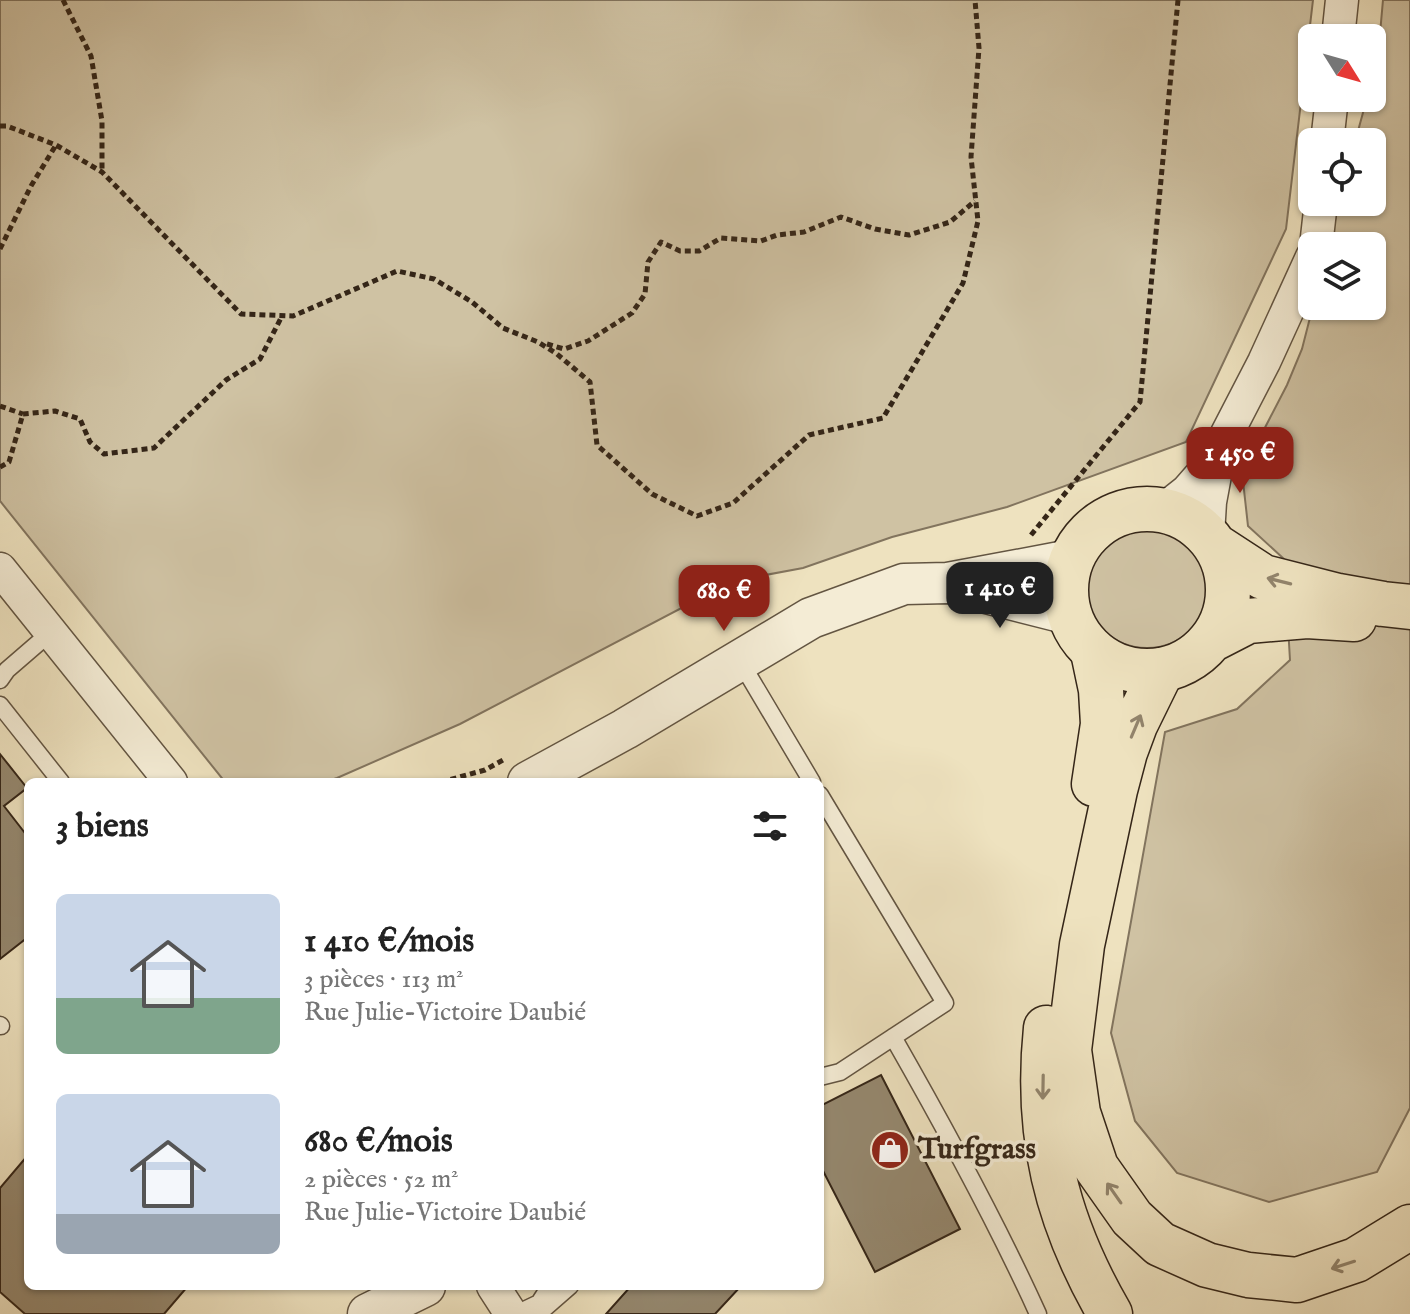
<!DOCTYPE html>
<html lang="fr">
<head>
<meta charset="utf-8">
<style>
  :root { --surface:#fff; --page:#f6f6f6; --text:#222; --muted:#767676; --accent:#8f2418 }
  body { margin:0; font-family:"IM FELL English",serif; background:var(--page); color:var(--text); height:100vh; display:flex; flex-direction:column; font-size:30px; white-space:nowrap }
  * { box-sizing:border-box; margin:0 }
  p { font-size:26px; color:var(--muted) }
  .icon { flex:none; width:44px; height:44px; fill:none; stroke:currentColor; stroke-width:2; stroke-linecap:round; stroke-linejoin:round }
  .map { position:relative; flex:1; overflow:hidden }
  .panel { position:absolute; left:24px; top:778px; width:800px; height:512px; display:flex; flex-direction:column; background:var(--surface); border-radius:12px; box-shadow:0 2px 6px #0004 }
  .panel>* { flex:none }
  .needle { width:52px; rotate:127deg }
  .tools { position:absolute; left:1298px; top:24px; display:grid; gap:16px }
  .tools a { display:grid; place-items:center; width:88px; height:88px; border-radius:12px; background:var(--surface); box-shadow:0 2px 6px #0004; font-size:40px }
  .price { position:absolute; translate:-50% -68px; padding:0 18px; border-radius:16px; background:var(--accent); color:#fff; font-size:26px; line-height:52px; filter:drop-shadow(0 2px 4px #0008) }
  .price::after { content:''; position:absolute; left:50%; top:48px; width:24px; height:18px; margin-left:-12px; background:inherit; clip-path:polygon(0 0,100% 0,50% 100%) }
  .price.current { background:#222; color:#fff }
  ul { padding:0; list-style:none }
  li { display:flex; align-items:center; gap:24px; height:200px; padding:0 32px }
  li span { display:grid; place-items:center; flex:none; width:224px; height:160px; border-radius:12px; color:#555 }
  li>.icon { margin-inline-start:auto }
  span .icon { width:96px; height:96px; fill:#fffc; stroke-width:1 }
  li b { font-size:34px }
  h2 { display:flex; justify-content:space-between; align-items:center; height:96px; padding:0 32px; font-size:34px }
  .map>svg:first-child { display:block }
  .green { fill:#cfc2a3; stroke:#82745e; stroke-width:2 }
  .building { fill:#95886f; stroke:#352618; stroke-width:2 }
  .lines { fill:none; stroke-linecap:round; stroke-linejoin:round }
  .service-casing { stroke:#635542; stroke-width:19 }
  .minor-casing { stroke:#635542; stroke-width:35 }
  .tertiary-casing { stroke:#635542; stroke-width:43 }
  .primary-casing { stroke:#352618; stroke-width:47 }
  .motorway-casing { stroke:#352618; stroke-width:47 }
  .path { stroke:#352618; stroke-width:5; stroke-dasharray:6 4; stroke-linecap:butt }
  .service { stroke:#f4ecd5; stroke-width:16 }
  .minor { stroke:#f4ecd5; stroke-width:32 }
  .tertiary { stroke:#f4ecd5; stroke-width:40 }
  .primary { stroke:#eee2bf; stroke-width:44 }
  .motorway { stroke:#eee2bf; stroke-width:44 }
  .oneway { stroke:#92846c }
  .labels { text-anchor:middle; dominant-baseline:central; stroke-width:7; stroke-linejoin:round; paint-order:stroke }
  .poi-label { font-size:30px; font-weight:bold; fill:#352618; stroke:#f4ecd5; text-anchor:start }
</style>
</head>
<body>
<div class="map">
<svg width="1410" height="1314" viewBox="0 0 1410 1314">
  <rect width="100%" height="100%" fill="#eee2bf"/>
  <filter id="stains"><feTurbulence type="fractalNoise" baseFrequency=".0025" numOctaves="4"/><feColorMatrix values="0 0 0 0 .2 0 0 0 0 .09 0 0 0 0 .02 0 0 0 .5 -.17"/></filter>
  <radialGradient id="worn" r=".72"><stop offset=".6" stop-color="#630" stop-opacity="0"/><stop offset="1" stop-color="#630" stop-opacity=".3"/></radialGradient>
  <path class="green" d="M0,0H1313L1286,229L1186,442L1007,507L892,537L803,568L733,581L460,724L337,778L325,782H225L0,501Z
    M1383,0H1410V1108L1377,1172L1269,1202L1177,1173L1135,1121L1111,1033L1165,732L1237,709L1290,660L1284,559L1248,526L1242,472L1287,385L1302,349L1313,306H1372V246H1328L1340,202H1372V142H1355L1367,98H1372V78L1378,56Z
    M1086 587a61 61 0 1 1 122 0a61 61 0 1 1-122 0Z"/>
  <path class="building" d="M0,754L27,788L4,806L28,837V937L0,959Z
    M881,1075L960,1229L875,1272L820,1165V1106Z
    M28,1155V1286H188L164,1314H25L0,1292V1188Z
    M631,1286H741L715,1314H606Z"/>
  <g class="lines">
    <defs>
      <path id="service" d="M740,661L812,782
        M0,680L7,670L51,632
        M0,705L61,782
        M820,795L945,1003L840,1072L820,1077
        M0,1025L1,1026
        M893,1037C945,1128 995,1219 1038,1314
        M516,1314L539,1303L550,1286
        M538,1314L570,1286"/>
      <path id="minor" d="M1338,38L1342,0
        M1327,142L1332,98
        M1316,246L1321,202
        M1163,510L1187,491L1208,467L1219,449L1264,362L1312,257
        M1208,535L1210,502L1218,459
        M0,569L171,782
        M493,1286L511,1314"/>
      <path id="tertiary" d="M959,586L1069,614
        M528,782L625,729L811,618L904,584L948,583L1071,560
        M368,1314L425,1286"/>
      <path id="primary" d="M1066 590a81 81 0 1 1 162 0a81 81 0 1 1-162 0Z
        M1217,547L1263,577L1338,596L1383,604L1410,607
        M1213,639L1248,621L1307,616L1354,619"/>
      <path id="motorway" d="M1093,652L1101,690L1103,724L1094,784
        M1162,670L1135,725L1125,752L1115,790L1082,945L1069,1050L1078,1113L1096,1167L1132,1218L1160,1244L1207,1265L1248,1275L1297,1280L1356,1260L1410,1227
        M1046,1028C1035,1135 1056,1221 1110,1314"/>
    </defs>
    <use href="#service" class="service-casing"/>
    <use href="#minor" class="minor-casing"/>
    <use href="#tertiary" class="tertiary-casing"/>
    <use href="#primary" class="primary-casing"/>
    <use href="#motorway" class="motorway-casing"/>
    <path class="path" d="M63,0L91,56L102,121V171
      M0,126H7L56,145L102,172L241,314L293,316L397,271L434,279L472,302L503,328L538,342L557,354L590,382L597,445L652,494L697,516L733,503L809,435L883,418L963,283L978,221L971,157L979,48L975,0
      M0,249L31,186L56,145
      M547,344L564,349L588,341L632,313L645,294L648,262L661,242L680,251H699L721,238L761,241L777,235L804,232L841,217L875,229L909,235L950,222L975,201
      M0,406L23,414
      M0,467L9,462L23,414L55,411L80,419L90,442L104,454L154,448L226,380L260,359L282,316
      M1031,535L1140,402L1178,0
      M441,782L485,770L503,760"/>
    <use href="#service" class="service"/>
    <use href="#minor" class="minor"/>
    <use href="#tertiary" class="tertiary"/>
    <use href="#primary" class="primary"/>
    <use href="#motorway" class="motorway"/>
  </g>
  <defs><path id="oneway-shaft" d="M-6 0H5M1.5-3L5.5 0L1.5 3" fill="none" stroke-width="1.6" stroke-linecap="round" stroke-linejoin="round" transform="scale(2)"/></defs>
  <g class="oneway">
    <use href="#oneway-shaft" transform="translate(1279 581) rotate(-166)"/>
    <use href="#oneway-shaft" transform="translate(1136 726) rotate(-67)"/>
    <use href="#oneway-shaft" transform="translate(1043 1087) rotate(91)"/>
    <use href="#oneway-shaft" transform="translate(1114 1193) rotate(-125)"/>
    <use href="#oneway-shaft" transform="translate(1343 1265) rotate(162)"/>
  </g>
  <defs>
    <symbol id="shop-disc" viewBox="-11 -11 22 22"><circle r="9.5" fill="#8f2418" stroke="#f4ecd5"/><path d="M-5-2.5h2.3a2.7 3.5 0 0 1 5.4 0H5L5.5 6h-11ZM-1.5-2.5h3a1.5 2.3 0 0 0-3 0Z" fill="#fff"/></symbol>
  </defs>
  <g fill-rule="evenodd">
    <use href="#shop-disc" x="868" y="1128" width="44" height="44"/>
  </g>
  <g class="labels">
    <g class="poi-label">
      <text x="918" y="1150">Turfgrass</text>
    </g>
  </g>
  <rect width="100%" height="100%" filter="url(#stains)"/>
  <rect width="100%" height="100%" fill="url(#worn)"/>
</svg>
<div class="tools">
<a><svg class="needle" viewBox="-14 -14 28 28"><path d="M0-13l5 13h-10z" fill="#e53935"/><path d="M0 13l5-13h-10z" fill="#767676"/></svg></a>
<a><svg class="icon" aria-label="locate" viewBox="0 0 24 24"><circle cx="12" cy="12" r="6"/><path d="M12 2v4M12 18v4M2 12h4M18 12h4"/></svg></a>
<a><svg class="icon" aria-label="layers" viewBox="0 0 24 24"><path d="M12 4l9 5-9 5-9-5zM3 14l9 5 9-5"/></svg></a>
</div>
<b class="price" style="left:1240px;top:495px">1 450 €</b>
<b class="price current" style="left:1000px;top:630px">1 410 €</b>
<b class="price" style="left:724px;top:633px">680 €</b>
<section class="panel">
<h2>3 biens<svg class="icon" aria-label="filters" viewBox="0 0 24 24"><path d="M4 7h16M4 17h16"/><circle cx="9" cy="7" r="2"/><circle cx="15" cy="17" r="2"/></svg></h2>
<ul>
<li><span style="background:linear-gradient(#c9d6e8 65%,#7fa58c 0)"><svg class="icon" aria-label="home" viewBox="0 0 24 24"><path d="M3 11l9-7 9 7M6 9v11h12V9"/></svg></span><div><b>1 410 €/mois</b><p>3 pièces · 113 m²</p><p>Rue Julie-Victoire Daubié</p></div></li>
<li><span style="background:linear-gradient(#c9d6e8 75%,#9aa5b1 0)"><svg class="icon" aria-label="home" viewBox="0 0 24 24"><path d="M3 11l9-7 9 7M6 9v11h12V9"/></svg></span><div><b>680 €/mois</b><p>2 pièces · 52 m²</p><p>Rue Julie-Victoire Daubié</p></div></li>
</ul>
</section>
</div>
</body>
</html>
